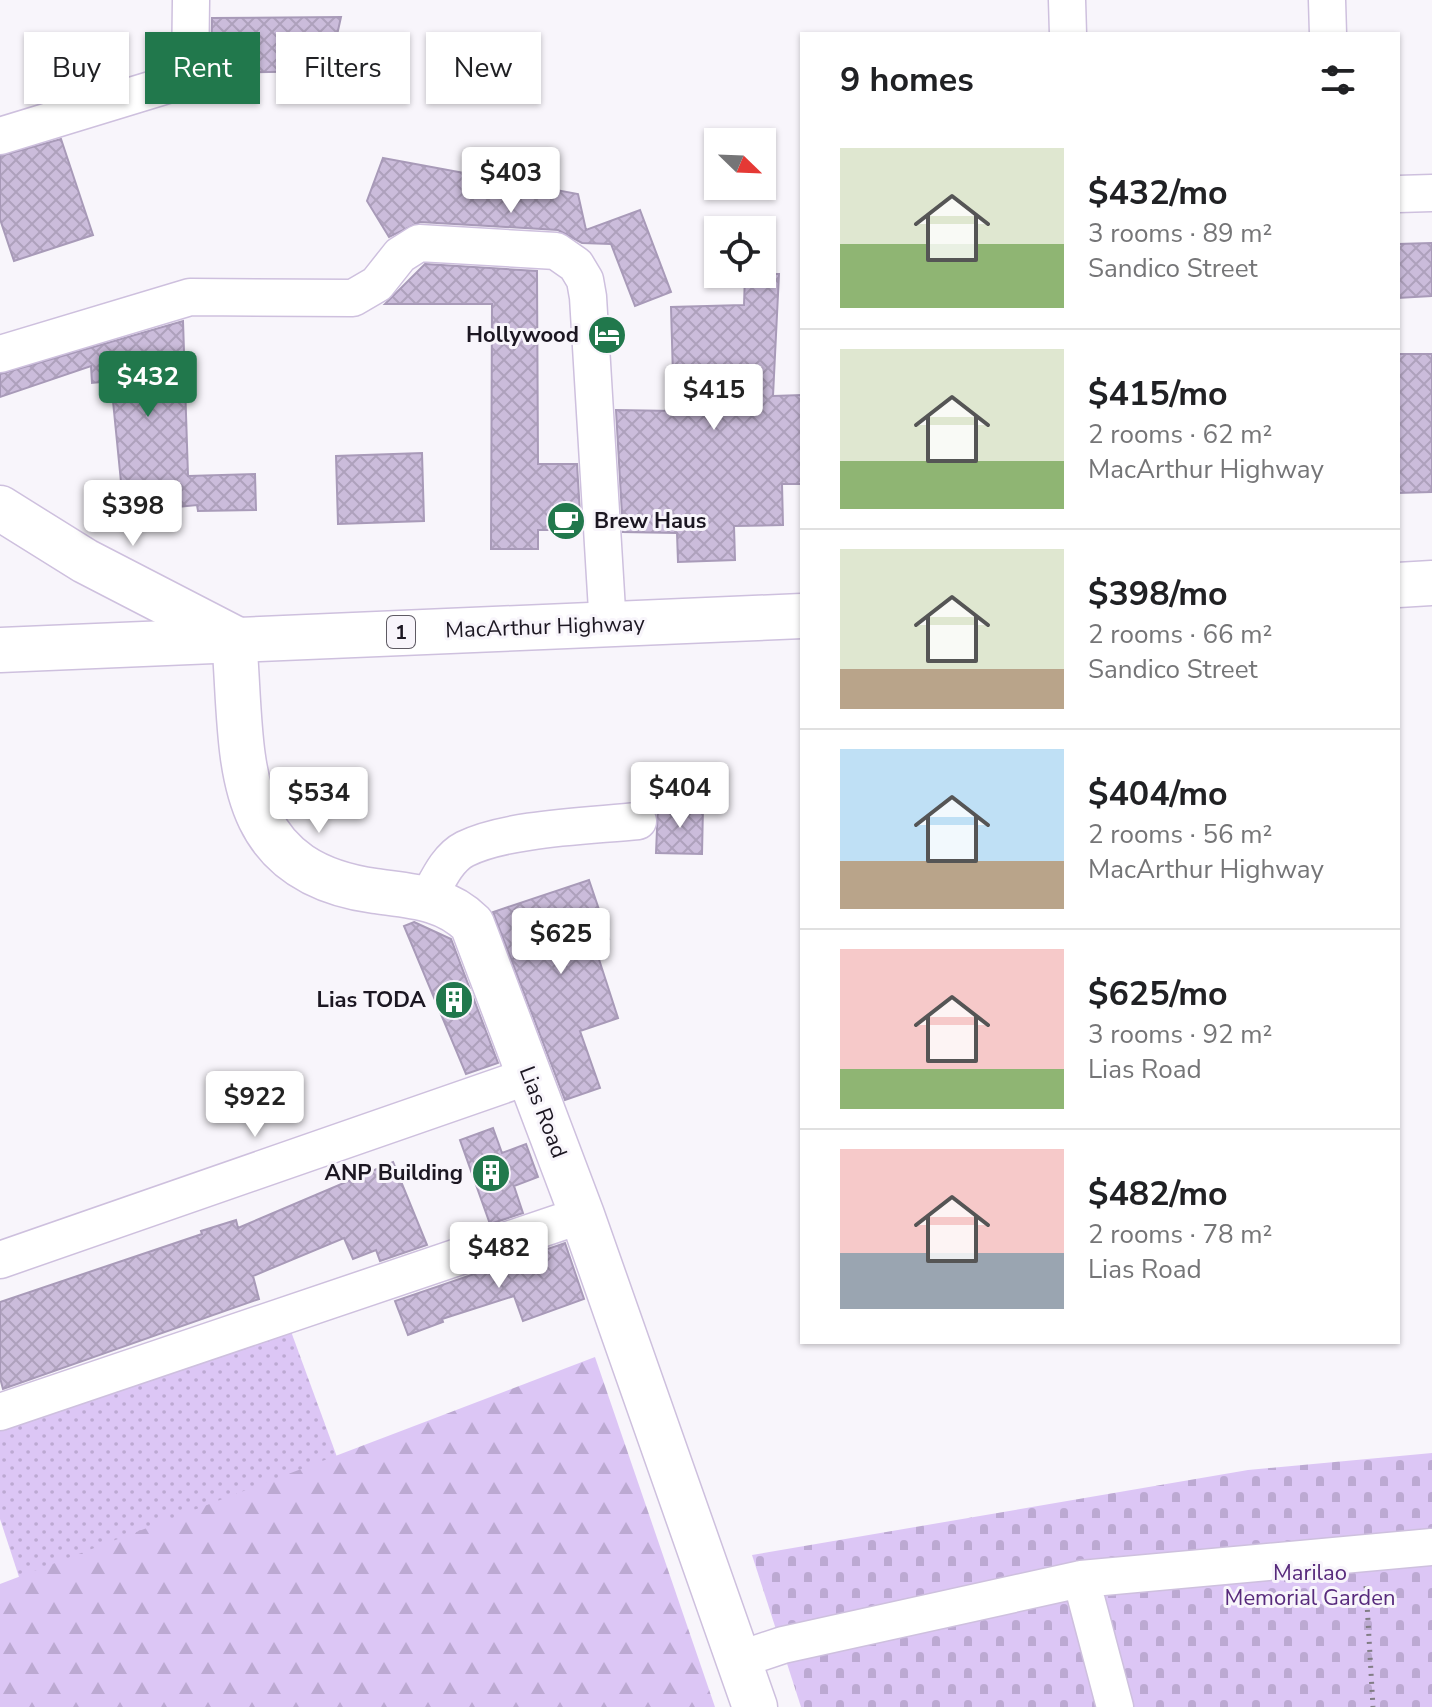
<!DOCTYPE html>
<html lang="en">
<head>
<meta charset="utf-8">
<style>
  :root { --surface:#fff; --page:#f6f6f6; --text:#202124; --muted:#757577; --line:#e0e0e0; --accent:#21784c }
  body { margin:0; font-family:"Nunito Sans",sans-serif; background:var(--page); color:var(--text); height:100vh; display:flex; flex-direction:column; font-size:30px; white-space:nowrap }
  * { box-sizing:border-box; margin:0 }
  p { font-size:26px; color:var(--muted) }
  .icon { flex:none; width:44px; height:44px; fill:none; stroke:currentColor; stroke-width:2; stroke-linecap:round; stroke-linejoin:round }
  .map { position:relative; flex:1; overflow:hidden }
  .details { position:absolute; left:800px; top:32px; width:600px; height:1312px; display:flex; flex-direction:column; background:var(--surface); border-radius:0px; box-shadow:0 2px 6px #0004 }
  .details>* { flex:none }
  .top-card { position:absolute; left:24px; top:32px; width:656px; height:72px; display:flex; gap:16px }
  .needle { width:52px; rotate:113deg }
  .fabs { position:absolute; left:704px; top:128px; display:grid; gap:16px }
  .fabs a { display:grid; place-items:center; width:72px; height:72px; border-radius:0px; background:var(--surface); box-shadow:0 2px 6px #0004; font-size:40px }
  .price { position:absolute; translate:-50% -68px; padding:0 18px; border-radius:8px; background:#fff; color:#222; font-size:26px; line-height:52px; filter:drop-shadow(0 2px 4px #0008) }
  .price::after { content:''; position:absolute; left:50%; top:48px; width:24px; height:18px; margin-left:-12px; background:inherit; clip-path:polygon(0 0,100% 0,50% 100%) }
  .price.active { background:var(--accent); color:#fff }
  ul { padding:0; list-style:none }
  li { display:flex; align-items:center; gap:24px; height:200px; padding:0 40px }
  li+li { border-top:2px solid var(--line) }
  li span { display:grid; place-items:center; flex:none; width:224px; height:160px; border-radius:0px; color:#555 }
  li>.icon { margin-inline-start:auto }
  span .icon { width:96px; height:96px; fill:#fffc; stroke-width:1 }
  li b { font-size:34px }
  h2 { display:flex; justify-content:space-between; align-items:center; height:96px; padding:0 40px; font-size:34px }
  .tag { padding:0 28px; border-radius:0px; background:var(--surface); box-shadow:0 2px 6px #0004; font-size:28px; line-height:72px }
  .tag.active { background:var(--accent); color:#fff }
  .map>svg:first-child { display:block }
  .grass { fill:url(#grass-dots) }
  .forest { fill:url(#forest-firs) }
  .cemetery { fill:url(#cemetery-stones) }
  .building { fill:url(#building-cross-hatch); stroke:#a89ab8; stroke-width:2 }
  .lines { fill:none; stroke-linecap:round; stroke-linejoin:round }
  .minor-casing { stroke:#cec0de; stroke-width:39 }
  .major-casing { stroke:#cec0de; stroke-width:47 }
  .highway-casing { stroke:#cec0de; stroke-width:47 }
  .path { stroke:#817d85; stroke-width:5; stroke-dasharray:2 6; stroke-linecap:butt }
  .minor { stroke:#fff; stroke-width:36 }
  .major { stroke:#fff; stroke-width:44 }
  .highway { stroke:#fff; stroke-width:44 }
  .labels { text-anchor:middle; dominant-baseline:central; stroke-width:6; stroke-linejoin:round; paint-order:stroke }
  .shield { fill:#f8f5fb; stroke:#5e5a63; stroke-width:2 }
  .shield-label { font-size:20px; font-weight:bold; fill:#1c1722 }
  .poi-label { font-size:22px; font-weight:bold; fill:#1c1722; stroke:#f8f5fb; text-anchor:end }
  .street-label { font-size:22px; fill:#1c1722; stroke:#f8f5fb }
  .park-label { font-size:22px; fill:#572a7c; stroke:#f8f5fb }
</style>
</head>
<body>
<div class="map">
<svg width="1432" height="1707" viewBox="0 0 1432 1707">
  <defs>
    <pattern id="grass-dots" width="8" height="8" patternUnits="userSpaceOnUse" patternTransform="scale(2)"><rect width="8" height="8" fill="#dcc6f5"/><path d="M2 2h.1M6 6h.1" fill="none" stroke="#bca9d2" stroke-width="1.8" stroke-linecap="round"/></pattern>
    <pattern id="forest-firs" width="22" height="20" patternUnits="userSpaceOnUse" patternTransform="scale(2)"><rect width="22" height="20" fill="#dcc6f5"/><path d="M5 1l3.5 6h-7zM16 11l3.5 6h-7z" fill="#bca9d2"/></pattern>
    <pattern id="cemetery-stones" width="16" height="16" patternUnits="userSpaceOnUse" patternTransform="scale(2)"><rect width="16" height="16" fill="#dcc6f5"/><path d="M2 7V4a2 2 0 0 1 4 0v3zM10 15v-3a2 2 0 0 1 4 0v3z" fill="#bca9d2"/></pattern>
    <pattern id="building-cross-hatch" width="8" height="8" patternUnits="userSpaceOnUse" patternTransform="scale(2)"><rect width="8" height="8" fill="#cbbcdb"/><path d="M0 0l8 8M0 8l8-8" fill="none" stroke="#aea1bc"/></pattern>
  </defs>
  <rect width="100%" height="100%" fill="#f8f5fb"/>
  <path class="grass" d="M289,1326L337,1457L20,1580L0,1519V1431Z"/>
  <path class="forest" d="M595,1357L715,1707H0V1584Z"/>
  <path class="cemetery" d="M1432,1453V1707H801L752,1555L1248,1470Z"/>
  <path class="building" d="M341,17L329,71L211,73L212,18Z
    M61,139L93,235L14,261L0,219V156Z
    M383,158L578,194L586,230L640,210L671,292L635,306L611,244L582,243L558,230L420,222L389,237L367,201Z
    M1432,243V296L1398,298V244Z
    M425,264L537,271L538,464H577L581,530H538V549H491L492,304H385Z
    M745,274H779L773,396L802,395V484H782L783,525L734,526L735,560L678,562L677,533L623,532L616,410L674,411L671,307L744,305Z
    M183,321L188,476L255,474L256,510L198,511L197,505L137,511L134,481L121,482L111,381L92,383L91,366L0,397V374Z
    M1398,354H1432V492L1398,493Z
    M422,453L424,521L338,524L336,456Z
    M658,806L703,807L702,854L656,853Z
    M589,880L609,939L594,944L618,1018L580,1031L600,1088L565,1100L493,912Z
    M414,922L451,939L498,1063L466,1074L404,926Z
    M493,1128L502,1153L526,1144L538,1177L514,1186L523,1213L490,1224L460,1140Z
    M393,1162L427,1245L380,1261L376,1250L353,1259L344,1238L253,1276L259,1299L3,1389L0,1378V1302L202,1234L201,1231L236,1220L238,1228Z
    M565,1243L584,1299L523,1321L514,1296L442,1319L443,1322L408,1335L395,1301Z"/>
  <g class="lines">
    <defs>
      <path id="minor" d="M1067,0L1068,34
        M1327,0L1328,34
        M0,136L190,78L191,0
        M1398,194L1432,193
        M0,354L190,297L353,298L377,284L400,255L419,243L556,251L576,265L585,280L588,297L608,627
        M428,898C437,882 447,858 465,849C507,828 590,826 638,821
        M0,1260L529,1076
        M0,1412L582,1215
        M1081,1579L1115,1707
        M741,1659L783,1645L1081,1579L1432,1547"/>
      <path id="major" d="M0,508L85,561L234,638C244,755 227,870 375,891C411,896 445,897 472,924L582,1215L755,1707"/>
      <path id="highway" d="M1398,585L1432,583
        M0,650L802,616"/>
    </defs>
    <use href="#minor" class="minor-casing"/>
    <use href="#major" class="major-casing"/>
    <use href="#highway" class="highway-casing"/>
    <path class="path" d="M1366,1586L1373,1707"/>
    <use href="#minor" class="minor"/>
    <use href="#major" class="major"/>
    <use href="#highway" class="highway"/>
  </g>
  <defs>
    <symbol id="hotel-disc" viewBox="-11 -11 22 22"><circle r="9.5" fill="#21784c" stroke="#f8f5fb"/><path d="M-6-4.5h1.5V1H6V5H4.5V3h-9V5H-6ZM-4 0a1.8 1.8 0 1 1 3.6 0ZM.5 0V-2.5h3Q6-2.5 6 0Z" fill="#fff"/></symbol>
    <symbol id="cafe-disc" viewBox="-11 -11 22 22"><circle r="9.5" fill="#21784c" stroke="#f8f5fb"/><path d="M-5.5-4.5H6V0H3Q3 3.5 0 3.5H-2.5Q-5.5 3.5-5.5 0ZM3-3.2v2h1.7v-2ZM-6 4.5H4V6H-6Z" fill="#fff"/></symbol>
    <symbol id="building-disc" viewBox="-11 -11 22 22"><circle r="9.5" fill="#21784c" stroke="#f8f5fb"/><path d="M-4-6H4V6H1V3H-1V6H-4ZM-2.5-4.3h1.7v1.8h-1.7ZM.8-4.3h1.7v1.8H.8ZM-2.5-1h1.7V.8h-1.7ZM.8-1h1.7V.8H.8Z" fill="#fff"/></symbol>
  </defs>
  <g fill-rule="evenodd">
    <use href="#hotel-disc" x="585" y="313" width="44" height="44"/>
    <use href="#cafe-disc" x="544" y="499" width="44" height="44"/>
    <use href="#building-disc" x="432" y="978" width="44" height="44"/>
    <use href="#building-disc" x="469" y="1151" width="44" height="44"/>
  </g>
  <g class="labels">
    <rect class="shield" x="387" y="616" width="28" height="32" rx="6"/>
    <g class="shield-label">
      <text x="401" y="632">1</text>
    </g>
    <g class="poi-label">
      <text x="579" y="335">Hollywood</text>
      <text x="594" y="521" text-anchor="start">Brew Haus</text>
      <text x="426" y="1000">Lias TODA</text>
      <text x="463" y="1173">ANP Building</text>
    </g>
    <g class="street-label">
      <text transform="translate(545 627) rotate(-2)">MacArthur Highway</text>
      <text transform="translate(543 1112) rotate(69)">Lias Road</text>
    </g>
    <g class="park-label">
      <text x="1310" y="1573">Marilao<tspan x="1310" dy="25">Memorial Garden</tspan></text>
    </g>
  </g>
</svg>
<div class="fabs">
<a><svg class="needle" viewBox="-14 -14 28 28"><path d="M0-13l5 13h-10z" fill="#e53935"/><path d="M0 13l5-13h-10z" fill="#757577"/></svg></a>
<a><svg class="icon" aria-label="locate" viewBox="0 0 24 24"><circle cx="12" cy="12" r="6"/><path d="M12 2v4M12 18v4M2 12h4M18 12h4"/></svg></a>
</div>
<b class="price" style="left:511px;top:215px">$403</b>
<b class="price active" style="left:148px;top:419px">$432</b>
<b class="price" style="left:714px;top:432px">$415</b>
<b class="price" style="left:133px;top:548px">$398</b>
<b class="price" style="left:680px;top:830px">$404</b>
<b class="price" style="left:319px;top:835px">$534</b>
<b class="price" style="left:561px;top:976px">$625</b>
<b class="price" style="left:255px;top:1139px">$922</b>
<b class="price" style="left:499px;top:1290px">$482</b>
<div class="top-card">
<a class="tag">Buy</a>
<a class="tag active">Rent</a>
<a class="tag">Filters</a>
<a class="tag">New</a>
</div>
<section class="details">
<h2>9 homes<svg class="icon" aria-label="filters" viewBox="0 0 24 24"><path d="M4 7h16M4 17h16"/><circle cx="9" cy="7" r="2"/><circle cx="15" cy="17" r="2"/></svg></h2>
<ul>
<li><span style="background:linear-gradient(#dfe7d0 60%,#8fb573 0)"><svg class="icon" aria-label="home" viewBox="0 0 24 24"><path d="M3 11l9-7 9 7M6 9v11h12V9"/></svg></span><div><b>$432/mo</b><p>3 rooms · 89 m²</p><p>Sandico Street</p></div></li>
<li><span style="background:linear-gradient(#dfe7d0 70%,#8fb573 0)"><svg class="icon" aria-label="home" viewBox="0 0 24 24"><path d="M3 11l9-7 9 7M6 9v11h12V9"/></svg></span><div><b>$415/mo</b><p>2 rooms · 62 m²</p><p>MacArthur Highway</p></div></li>
<li><span style="background:linear-gradient(#dfe7d0 75%,#b9a48a 0)"><svg class="icon" aria-label="home" viewBox="0 0 24 24"><path d="M3 11l9-7 9 7M6 9v11h12V9"/></svg></span><div><b>$398/mo</b><p>2 rooms · 66 m²</p><p>Sandico Street</p></div></li>
<li><span style="background:linear-gradient(#bfe0f5 70%,#b9a48a 0)"><svg class="icon" aria-label="home" viewBox="0 0 24 24"><path d="M3 11l9-7 9 7M6 9v11h12V9"/></svg></span><div><b>$404/mo</b><p>2 rooms · 56 m²</p><p>MacArthur Highway</p></div></li>
<li><span style="background:linear-gradient(#f6c9c9 75%,#8fb573 0)"><svg class="icon" aria-label="home" viewBox="0 0 24 24"><path d="M3 11l9-7 9 7M6 9v11h12V9"/></svg></span><div><b>$625/mo</b><p>3 rooms · 92 m²</p><p>Lias Road</p></div></li>
<li><span style="background:linear-gradient(#f6c9c9 65%,#9aa5b1 0)"><svg class="icon" aria-label="home" viewBox="0 0 24 24"><path d="M3 11l9-7 9 7M6 9v11h12V9"/></svg></span><div><b>$482/mo</b><p>2 rooms · 78 m²</p><p>Lias Road</p></div></li>
</ul>
</section>
</div>
</body>
</html>
